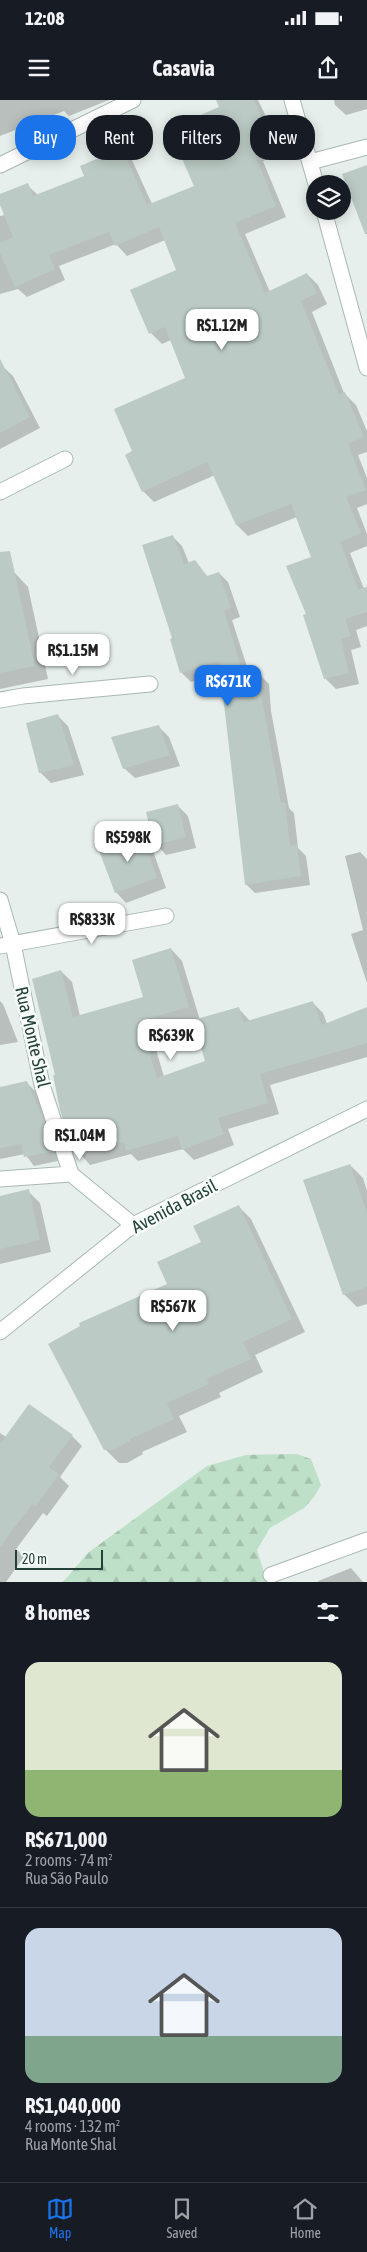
<!DOCTYPE html>
<html lang="en">
<head>
<meta charset="utf-8">
<style>
  :root { --surface:#171b24; --page:#20242c; --text:#f1f3f6; --muted:#9ea1a6; --line:#363941; --accent:#1a73e8 }
  body { margin:0; font-family:"Asap Condensed",sans-serif; background:var(--page); color:var(--text); height:100vh; display:flex; flex-direction:column; font-size:19px; white-space:nowrap }
  * { box-sizing:border-box; margin:0 }
  p { font-size:16px; color:var(--muted) }
  .icon { flex:none; width:28px; height:28px; fill:none; stroke:currentColor; stroke-width:2; stroke-linecap:round; stroke-linejoin:round }
  .map { position:relative; height:1482px; overflow:hidden }
  .panel { display:flex; flex-direction:column; background:var(--surface); flex:1 }
  .panel>* { flex:none }
  .banner { position:absolute; left:15px; top:15px; width:338px; height:45px; display:flex; gap:10px }
  .tools { position:absolute; left:306px; top:75px; display:grid; gap:10px }
  .tools a { display:grid; place-items:center; width:45px; height:45px; border-radius:50%; background:var(--surface); box-shadow:0 2px 12px #0003; font-size:25px }
  .scale { position:absolute; left:15px; bottom:12px; width:88px; box-sizing:border-box; padding-left:5px; border:2px solid #24423a; border-top:0; font-size:14px; line-height:18px; white-space:nowrap; color:#24423a; -webkit-text-stroke:4px #f7fbf9; paint-order:stroke }
  .price { position:absolute; translate:-50% -42px; padding:0 11px; border-radius:10px; background:#fff; color:#222; font-size:16px; line-height:32px; filter:drop-shadow(0 1px 2px #0008) }
  .price::after { content:''; position:absolute; left:50%; top:30px; width:15px; height:11px; margin-left:-8px; background:inherit; clip-path:polygon(0 0,100% 0,50% 100%) }
  .price.on { background:var(--accent); color:#fff }
  ul { padding:0; list-style:none }
  li { display:grid; align-content:center; gap:10px; height:265px; padding:0 25px }
  li+li { border-top:1px solid var(--line) }
  li span { display:grid; place-items:center; height:155px; border-radius:15px; color:#555 }
  li>.icon { margin-inline-start:auto }
  span .icon { width:90px; height:90px; fill:#fffc; stroke-width:1 }
  li b { font-size:21px }
  h2 { display:flex; justify-content:space-between; align-items:center; height:60px; padding:0 25px; font-size:21px }
  .tag { padding:0 18px; border-radius:20px; background:var(--surface); box-shadow:0 2px 12px #0003; font-size:18px; line-height:45px }
  .tag.on { background:var(--accent); color:#fff }
  .status { display:flex; justify-content:space-between; align-items:center; height:35px; padding:0 25px; background:var(--surface); direction:ltr }
  .status svg { height:14px; fill:currentColor }
  header { display:flex; justify-content:space-between; align-items:center; height:65px; padding:0 25px; background:var(--surface); font-size:22px; font-weight:700 }
  .tab-bar { display:flex; justify-content:space-around; align-items:center; height:70px; border-top:1px solid var(--line); background:var(--surface); font-size:14px; color:var(--muted) }
  .tab-bar a { display:grid; justify-items:center; gap:2px }
  .tab-bar .on { color:var(--accent) }
  .map>svg:first-child { display:block }
  .forest { fill:url(#forest-firs) }
  .shadow { fill:#0003; fill-rule:evenodd }
  .building { fill:#bbcac4 }
  .lines { fill:none; stroke-linecap:round; stroke-linejoin:round }
  .minor-casing { stroke:#a8b8b2; stroke-width:17 }
  .minor { stroke:#fff; stroke-width:15 }
  .labels { text-anchor:middle; dominant-baseline:central; stroke-width:5; stroke-linejoin:round; paint-order:stroke }
  .street-label { font-size:18px; fill:#24423a; stroke:#f7fbf9 }
</style>
</head>
<body>
<div class="status"><b>12:08</b><svg viewBox="0 0 49 12"><path d="M0 12V9h3v3zM5 12V6h3v6zM10 12V3h3v9zM15 12V0h3v12zM26 1h20v11H26zM47 4h2v5h-2z"/></svg></div>
<header><svg class="icon" aria-label="menu" viewBox="0 0 24 24"><path d="M4 6h16M4 12h16M4 18h16"/></svg>Casavia<svg class="icon" aria-label="share" viewBox="0 0 24 24"><path d="M12 15V3M7 8l5-5 5 5M5 13v7h14v-7"/></svg></header>
<div class="map">
<svg width="367" height="1482" viewBox="0 0 367 1482">
  <defs>
    <pattern id="forest-firs" width="22" height="20" patternUnits="userSpaceOnUse" patternTransform="scale(1.25)"><rect width="22" height="20" fill="#bfe0c8"/><path d="M5 1l3.5 6h-7zM16 11l3.5 6h-7z" fill="#a4c1ad"/></pattern>
  </defs>
  <rect width="100%" height="100%" fill="#e6efeb"/>
  <path class="forest" d="M297,1354L311,1359L321,1385L314,1397L304,1408L270,1428L257,1450L267,1482H63L89,1452L207,1366L246,1355Z"/>
  <path class="shadow" d="M0,0H109L69,16L64,11L0,36Z
    M230,0H258L283,52L263,61L286,117L245,134L270,192L307,174L318,185L327,204L312,212L344,293L356,305L367,331V352L358,355L367,378V404L357,408L367,434V446L350,453L364,489L367,488V526L356,530L361,547L351,550L359,584L336,589L325,578L307,515L312,457L297,417L248,436L237,425L215,375L154,402L143,391L134,352L187,279L171,240L162,244L151,233L178,171L165,140L127,156L116,144L59,166L65,180L27,197L18,189L0,194V116L5,115L0,102V96L27,85L38,95L86,76L121,49L132,60L152,104L195,87L221,8Z
    M334,0H367V9L346,15L335,5Z
    M0,264L13,276L40,328L0,349Z
    M173,437L182,446L189,463L194,462L208,477L219,473L228,482L240,517L232,520L250,576L260,575L269,584L271,611L289,708L294,713L298,748L306,756L310,785L255,793L246,784L221,572L191,582L182,573L171,539H174Z
    M15,473L28,487L48,579L0,589V476Z
    M57,615L68,626L84,675L51,683L40,672Z
    M159,627L169,637L180,666L135,678L124,668Z
    M178,706L188,716L196,748L166,755L156,744Z
    M140,734L151,745L166,788L126,803L116,792Z
    M360,752L367,759V883L351,834L363,830L345,756Z
    M171,849L182,861L200,920L239,909L250,921L312,902L323,913L327,924L367,908V957L270,985L279,1014L228,1029L234,1045L194,1060L183,1049L138,1061L131,1054L90,1065L73,1046L57,976L61,871L72,882L80,916L144,898ZM194,919L207,962L164,977L151,932Z
    M0,901L3,904L18,942L0,945Z
    M27,983L36,992L51,1026L62,1060L34,1066L25,1054L0,1059V989Z
    M350,1065L363,1078L367,1091V1204L357,1207L344,1194Z
    M28,1091L40,1103L51,1152L0,1164V1097Z
    M238,1106L251,1119L305,1232L255,1255L263,1272L219,1293L221,1297L179,1316L187,1332L142,1352L143,1354L127,1363H119L105,1349L169,1185L202,1143Z
    M0,1333L6,1337L72,1336L82,1346L60,1377L69,1386L47,1416L43,1413L16,1449L24,1457L6,1482H0Z
    M351,1468L363,1482H318V1481Z"/>
  <path class="building" d="M216,0H254L273,41L253,50L276,106L235,123L265,193L307,173L317,193L301,201L339,295L345,292L364,337L348,344L366,390L346,397L361,433L340,442L358,489L367,487V512L345,519L351,536L341,539L349,573L324,579L303,515L306,514L286,466L311,457L291,404L236,425L207,362L142,392L125,355L132,351L114,309L185,278L165,227L149,234L130,190L176,170L159,127L115,146L109,132L49,155L55,169L15,187L0,153V143L13,137L0,105V94L28,83L33,96L84,76L80,66L122,48L147,105L194,86L169,29L219,7Z
    M367,65V134H365L342,74Z
    M0,259L30,317L0,333Z
    M173,435L184,464L195,460L207,476L219,472L231,508L224,511L244,576L260,573L262,600L281,703L285,702L290,746L297,745L301,776L245,785L219,561L180,573L170,539L172,538L142,445Z
    M10,451L35,566L0,573V452Z
    M58,614L74,665L39,673L26,623Z
    M159,625L170,655L123,669L111,637Z
    M178,704L186,737L154,745L146,712Z
    M141,733L157,778L115,793L98,748Z
    M171,848L189,907L140,921L157,978L205,961L193,920L239,907L244,922L313,901L322,925L367,907V943L260,974L268,1003L218,1018L224,1034L182,1050L178,1036L126,1051L124,1042L78,1054L76,1046L72,1047L60,1010L53,975H55L32,879L61,870L73,917L143,897L132,860Z
    M27,981L42,1016L54,1051L24,1057L21,1044L0,1048V987Z
    M350,1064L367,1113V1187L343,1195L303,1080Z
    M29,1089L40,1140L0,1149V1096Z
    M239,1105L292,1219L243,1242L251,1259L207,1279L209,1284L167,1303L174,1319L130,1339V1341L114,1350H104L48,1244L80,1226L79,1223L167,1184L157,1162L201,1142L193,1126Z
    M29,1304L73,1335L49,1367L59,1374L36,1406L32,1404L0,1447V1344Z"/>
  <g class="lines">
    <defs>
      <path id="minor" d="M292,0L316,84
        M310,62L367,47
        M0,65L133,0
        M324,111L367,268
        M0,392L65,359
        M0,600L23,596L150,584
        M0,800L13,844L42,985L71,1074
        M0,846L166,816
        M0,1079L71,1074L133,1125
        M0,1232L133,1125L367,1009
        M271,1475L367,1440"/>
    </defs>
    <use href="#minor" class="minor-casing"/>
    <use href="#minor" class="minor"/>
  </g>
  <g class="labels">
    <g class="street-label">
      <text transform="translate(33 937) rotate(77)">Rua Monte Shal</text>
      <text transform="translate(174 1106) rotate(-28)">Avenida Brasil</text>
    </g>
  </g>
</svg>
<div class="tools">
<a><svg class="icon" aria-label="layers" viewBox="0 0 24 24"><path d="M12 4l9 5-9 5-9-5zM3 14l9 5 9-5"/></svg></a>
</div>
<div class="scale">20 m</div>
<b class="price" style="left:222px;top:251px">R$1.12M</b>
<b class="price" style="left:73px;top:576px">R$1.15M</b>
<b class="price on" style="left:228px;top:607px">R$671K</b>
<b class="price" style="left:128px;top:763px">R$598K</b>
<b class="price" style="left:92px;top:845px">R$833K</b>
<b class="price" style="left:171px;top:961px">R$639K</b>
<b class="price" style="left:80px;top:1061px">R$1.04M</b>
<b class="price" style="left:173px;top:1232px">R$567K</b>
<div class="banner">
<a class="tag on">Buy</a>
<a class="tag">Rent</a>
<a class="tag">Filters</a>
<a class="tag">New</a>
</div>
</div>
<section class="panel">
<h2>8 homes<svg class="icon" aria-label="filters" viewBox="0 0 24 24"><path d="M4 7h16M4 17h16"/><circle cx="9" cy="7" r="2"/><circle cx="15" cy="17" r="2"/></svg></h2>
<ul>
<li><span style="background:linear-gradient(#dfe7d0 70%,#8fb573 0)"><svg class="icon" aria-label="home" viewBox="0 0 24 24"><path d="M3 11l9-7 9 7M6 9v11h12V9"/></svg></span><div><b>R$671,000</b><p>2 rooms · 74 m²</p><p>Rua São Paulo</p></div></li>
<li><span style="background:linear-gradient(#c9d6e8 70%,#7fa58c 0)"><svg class="icon" aria-label="home" viewBox="0 0 24 24"><path d="M3 11l9-7 9 7M6 9v11h12V9"/></svg></span><div><b>R$1,040,000</b><p>4 rooms · 132 m²</p><p>Rua Monte Shal</p></div></li>
</ul>
</section>
<nav class="tab-bar">
<a class="on"><svg class="icon" aria-label="map" viewBox="0 0 24 24"><path d="M3 6l6-2 6 2 6-2v14l-6 2-6-2-6 2zM9 4v14M15 6v14"/></svg>Map</a>
<a><svg class="icon" aria-label="saved" viewBox="0 0 24 24"><path d="M7 4h10v16l-5-4-5 4z"/></svg>Saved</a>
<a><svg class="icon" aria-label="home" viewBox="0 0 24 24"><path d="M3 11l9-7 9 7M6 9v11h12V9"/></svg>Home</a>
</nav>
</body>
</html>
